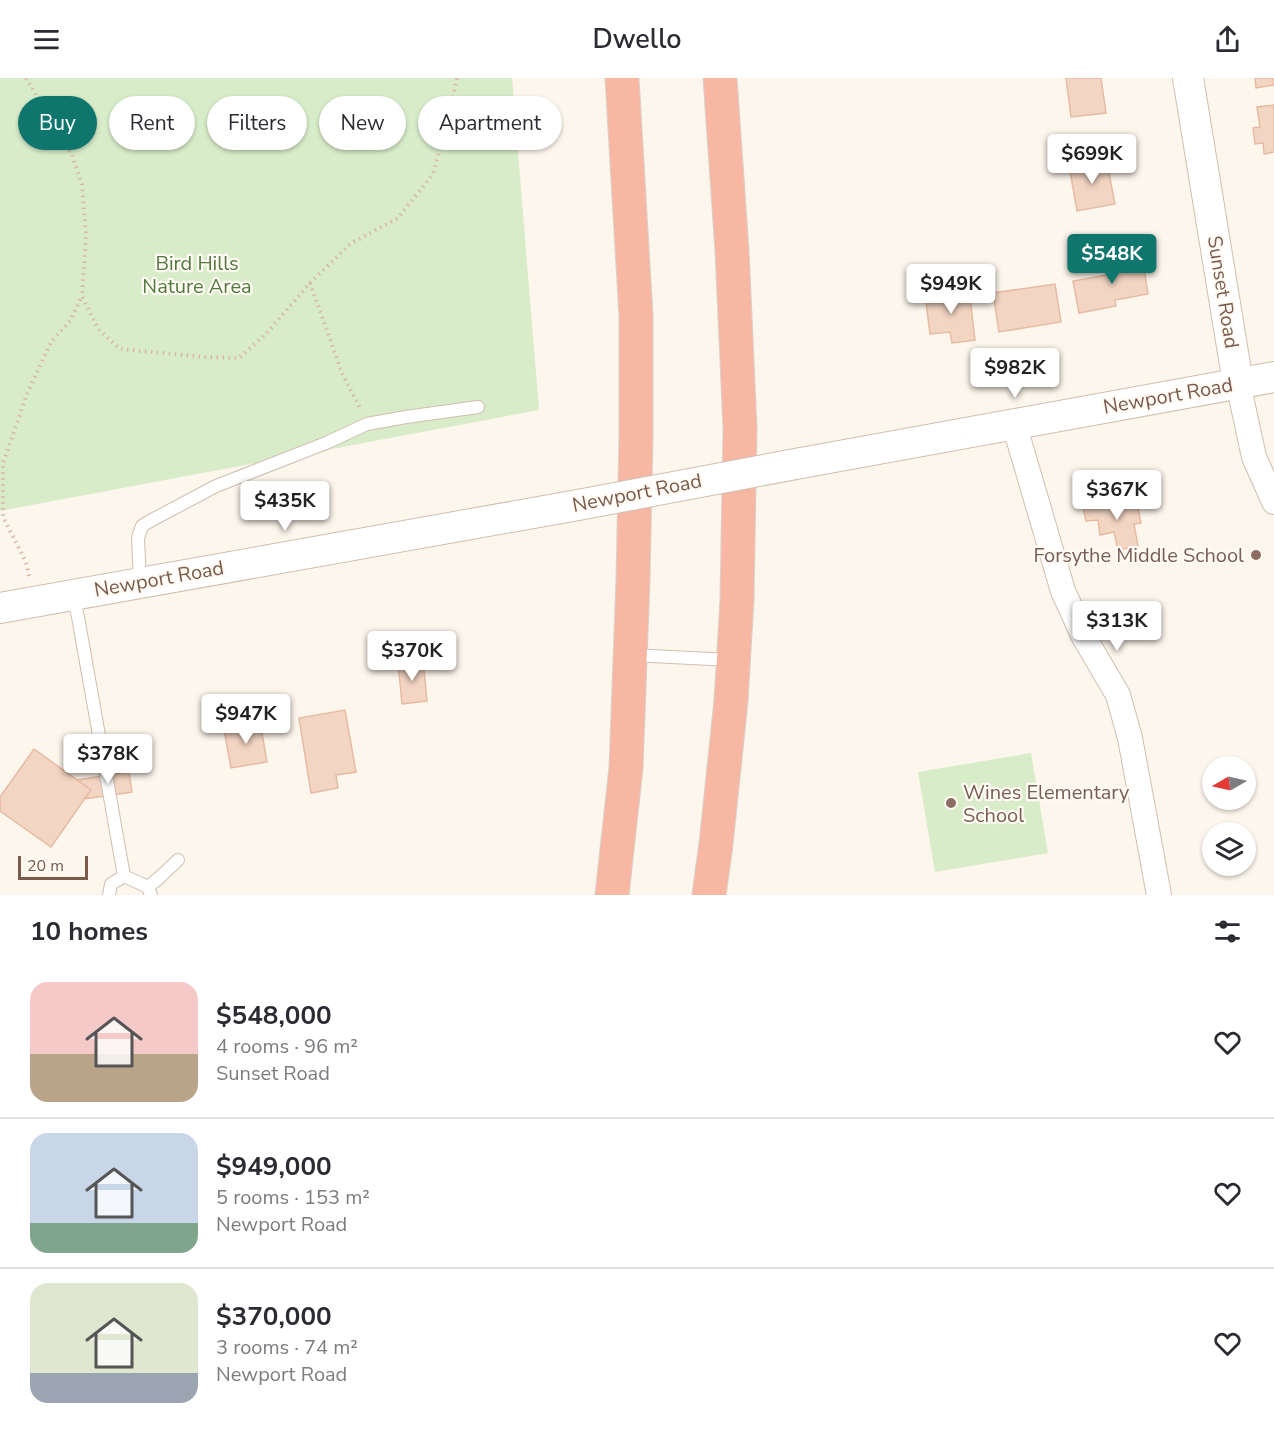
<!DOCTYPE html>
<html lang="en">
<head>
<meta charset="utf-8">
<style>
  :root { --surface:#fff; --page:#f7f7f7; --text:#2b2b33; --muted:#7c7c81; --line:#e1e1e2; --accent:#0f766e }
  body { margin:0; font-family:"Nunito Sans",sans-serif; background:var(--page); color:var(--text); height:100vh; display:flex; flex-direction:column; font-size:22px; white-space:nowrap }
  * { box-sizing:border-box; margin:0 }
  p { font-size:20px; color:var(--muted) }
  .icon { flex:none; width:33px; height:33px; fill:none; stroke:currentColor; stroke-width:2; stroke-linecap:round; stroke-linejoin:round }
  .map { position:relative; height:817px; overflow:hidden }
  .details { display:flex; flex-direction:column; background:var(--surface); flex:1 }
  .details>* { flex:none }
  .guide { position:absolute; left:18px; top:18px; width:600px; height:54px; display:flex; gap:12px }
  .needle { width:39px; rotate:261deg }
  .controls { position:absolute; left:1202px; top:678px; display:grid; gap:12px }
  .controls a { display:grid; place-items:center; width:54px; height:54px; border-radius:50%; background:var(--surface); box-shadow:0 2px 4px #0004; font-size:30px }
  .scale { position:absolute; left:18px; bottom:15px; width:70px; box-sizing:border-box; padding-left:6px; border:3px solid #7a5c4d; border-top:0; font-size:16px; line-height:21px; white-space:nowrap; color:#7a5c4d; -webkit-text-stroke:4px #fffaf3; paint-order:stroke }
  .price { position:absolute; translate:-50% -51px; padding:0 14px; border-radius:6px; background:#fff; color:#222; font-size:20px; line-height:39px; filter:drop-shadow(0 2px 3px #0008) }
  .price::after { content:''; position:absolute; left:50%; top:36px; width:18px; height:14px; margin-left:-9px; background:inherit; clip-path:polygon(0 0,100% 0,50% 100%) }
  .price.active { background:var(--accent); color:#fff }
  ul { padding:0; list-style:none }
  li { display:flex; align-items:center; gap:18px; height:150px; padding:0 30px }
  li+li { border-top:2px solid var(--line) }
  li span { display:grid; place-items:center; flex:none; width:168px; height:120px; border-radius:18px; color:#555 }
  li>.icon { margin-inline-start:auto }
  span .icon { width:72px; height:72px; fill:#fffc; stroke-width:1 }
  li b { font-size:26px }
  h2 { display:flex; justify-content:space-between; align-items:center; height:72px; padding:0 30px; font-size:26px }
  .tag { padding:0 21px; border-radius:27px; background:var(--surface); box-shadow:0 2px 4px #0004; font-size:21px; line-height:54px }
  .tag.active { background:var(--accent); color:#fff }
  header { display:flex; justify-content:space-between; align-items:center; height:78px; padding:0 30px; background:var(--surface); font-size:27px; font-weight:600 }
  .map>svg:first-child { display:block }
  .green { fill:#d8ecc9 }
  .building { fill:#f3d5c3; stroke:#e6bba3; stroke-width:1.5 }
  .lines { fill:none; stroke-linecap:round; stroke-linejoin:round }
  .service-casing { stroke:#d1beb0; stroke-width:14 }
  .minor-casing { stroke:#d1beb0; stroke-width:26 }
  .tertiary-casing { stroke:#d1beb0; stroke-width:32 }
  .motorway-casing { stroke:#dad1cd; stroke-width:35 }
  .path { stroke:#d9b8a5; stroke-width:4; stroke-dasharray:1.5 4.5; stroke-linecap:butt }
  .service { stroke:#fff; stroke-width:12 }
  .minor { stroke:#fff; stroke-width:24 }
  .tertiary { stroke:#fff; stroke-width:30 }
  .motorway { stroke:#f7b7a3; stroke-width:33 }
  .tertiary-bridge-casing { stroke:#d1beb0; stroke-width:32; stroke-linecap:butt }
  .tertiary-bridge { stroke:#fff; stroke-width:30 }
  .education-dot { fill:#8d6e63; stroke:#fffaf3; stroke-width:2 }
  .labels { text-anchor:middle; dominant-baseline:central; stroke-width:4.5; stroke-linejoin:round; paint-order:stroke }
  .park-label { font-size:20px; fill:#537a41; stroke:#fffaf3 }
  .street-label { font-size:20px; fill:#7a5c4d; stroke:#fffaf3 }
  .education-label { font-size:20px; fill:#785e54; stroke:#fffaf3; text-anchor:end }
</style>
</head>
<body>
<header><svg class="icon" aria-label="menu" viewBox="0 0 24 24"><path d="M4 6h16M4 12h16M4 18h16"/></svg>Dwello<svg class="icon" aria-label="share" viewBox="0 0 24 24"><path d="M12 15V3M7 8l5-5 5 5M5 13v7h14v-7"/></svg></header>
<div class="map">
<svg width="1274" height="817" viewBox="0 0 1274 817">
  <rect width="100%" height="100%" fill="#fdf6ec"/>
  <path class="green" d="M0,0H512L539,332L0,433Z
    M1031,675L1048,775L935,794L918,694Z"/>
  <path class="building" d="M1066,0H1101L1106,35L1071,39Z
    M1255,0H1274V7L1256,10Z
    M1274,27V74L1264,76L1263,65L1255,66L1253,50L1260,49L1257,29Z
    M1106,80L1115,126L1077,133L1069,87Z
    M1142,178L1148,216L1115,222L1116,228L1079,235L1073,203L1107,197L1104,185Z
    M1055,206L1061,244L999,254L993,215Z
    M969,211L975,262L952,265L950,254L930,256L925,216Z
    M1136,420L1141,445L1134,446L1138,468L1118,472L1114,454L1100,457L1098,442L1086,443L1083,429Z
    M423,581L427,623L402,626L398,584Z
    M345,632L356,694L336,697L338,710L311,715L299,640Z
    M260,644L267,684L231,690L224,651Z
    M34,671L91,712L51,769L0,733V719Z
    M129,694L132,714L84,721L91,712L77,702Z"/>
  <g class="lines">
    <defs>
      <path id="service" d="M140,505L138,460L142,448L150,443L216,408L326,365L367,346L406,339L478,329
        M73,518L78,539L124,798
        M631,577L731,582
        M124,798L148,809L151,817
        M148,809L159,800L178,782
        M109,817L111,806L124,798"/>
      <path id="minor" d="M1238,305L1254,379L1274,424
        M1014,346L1063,513L1084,559L1118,617L1130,660L1159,817"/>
      <path id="tertiary" d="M1188,0L1238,305
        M801,385L1274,299
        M0,530L578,427"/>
      <path id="motorway" d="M612,817L626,690L633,502L636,358V238L622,0
        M709,817L716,766L731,623L737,522L740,350L732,172L720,0"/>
    </defs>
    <use href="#service" class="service-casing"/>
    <use href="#minor" class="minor-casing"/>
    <use href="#tertiary" class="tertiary-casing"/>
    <use href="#motorway" class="motorway-casing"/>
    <path class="path" d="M26,0L72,77L82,106L86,157L82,218L98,251L120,271L205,279L239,280L265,257L310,205L350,166L398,140L433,96L449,38L457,0
      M310,205L342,295L361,332
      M29,498L26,484L3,439V385L27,316L51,264L70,243L82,218"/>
    <use href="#service" class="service"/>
    <use href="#minor" class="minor"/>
    <use href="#tertiary" class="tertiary"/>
    <use href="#motorway" class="motorway"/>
    <defs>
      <path id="tertiary-bridge" d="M578,427L801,385"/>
    </defs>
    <use href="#tertiary-bridge" class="tertiary-bridge-casing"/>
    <use href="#tertiary-bridge" class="tertiary-bridge"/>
  </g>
  <g class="education-dot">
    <circle cx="1256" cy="477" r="6"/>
    <circle cx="951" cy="725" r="6"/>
  </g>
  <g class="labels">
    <g class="park-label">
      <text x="197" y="185">Bird Hills<tspan x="197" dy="23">Nature Area</tspan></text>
    </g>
    <g class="street-label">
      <text transform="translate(1223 214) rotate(81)">Sunset Road</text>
      <text transform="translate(1168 318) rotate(-10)">Newport Road</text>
      <text transform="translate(637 415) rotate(-11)">Newport Road</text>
      <text transform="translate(159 501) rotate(-10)">Newport Road</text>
    </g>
    <g class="education-label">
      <text x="1244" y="477">Forsythe Middle School</text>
      <text x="963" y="714" text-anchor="start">Wines Elementary<tspan x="963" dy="23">School</tspan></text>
    </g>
  </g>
</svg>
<div class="controls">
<a><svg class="needle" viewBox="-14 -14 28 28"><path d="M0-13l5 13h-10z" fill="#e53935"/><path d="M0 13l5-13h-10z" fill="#7c7c81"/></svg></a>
<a><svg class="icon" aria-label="layers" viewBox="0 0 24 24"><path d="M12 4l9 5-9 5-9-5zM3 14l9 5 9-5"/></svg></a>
</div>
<div class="scale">20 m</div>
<b class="price" style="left:1092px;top:107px">$699K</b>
<b class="price active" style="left:1112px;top:207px">$548K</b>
<b class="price" style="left:951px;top:237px">$949K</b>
<b class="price" style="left:1015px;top:321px">$982K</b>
<b class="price" style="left:1117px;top:443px">$367K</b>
<b class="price" style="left:285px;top:454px">$435K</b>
<b class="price" style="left:1117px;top:574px">$313K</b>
<b class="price" style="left:412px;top:604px">$370K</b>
<b class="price" style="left:246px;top:667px">$947K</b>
<b class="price" style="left:108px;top:707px">$378K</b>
<div class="guide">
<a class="tag active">Buy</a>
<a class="tag">Rent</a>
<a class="tag">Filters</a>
<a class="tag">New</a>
<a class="tag">Apartment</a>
</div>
</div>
<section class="details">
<h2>10 homes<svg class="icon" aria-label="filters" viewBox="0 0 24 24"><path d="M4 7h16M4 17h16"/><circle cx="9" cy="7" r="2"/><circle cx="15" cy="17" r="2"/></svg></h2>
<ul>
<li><span style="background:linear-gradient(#f6c9c9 60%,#b9a48a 0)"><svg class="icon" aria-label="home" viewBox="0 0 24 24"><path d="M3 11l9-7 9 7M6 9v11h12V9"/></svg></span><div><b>$548,000</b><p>4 rooms · 96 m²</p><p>Sunset Road</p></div><svg class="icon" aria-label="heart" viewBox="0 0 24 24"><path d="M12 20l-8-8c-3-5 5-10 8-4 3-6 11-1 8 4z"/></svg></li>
<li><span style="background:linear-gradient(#c9d6e8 75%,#7fa58c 0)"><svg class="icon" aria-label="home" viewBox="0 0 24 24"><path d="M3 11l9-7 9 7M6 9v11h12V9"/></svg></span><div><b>$949,000</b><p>5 rooms · 153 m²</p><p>Newport Road</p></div><svg class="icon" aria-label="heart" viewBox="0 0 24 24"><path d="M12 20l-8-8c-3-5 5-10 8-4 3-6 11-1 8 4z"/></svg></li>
<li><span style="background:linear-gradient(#dfe7d0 75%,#9aa5b1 0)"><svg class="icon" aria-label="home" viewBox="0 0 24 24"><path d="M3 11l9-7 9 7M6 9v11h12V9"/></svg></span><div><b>$370,000</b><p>3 rooms · 74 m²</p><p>Newport Road</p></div><svg class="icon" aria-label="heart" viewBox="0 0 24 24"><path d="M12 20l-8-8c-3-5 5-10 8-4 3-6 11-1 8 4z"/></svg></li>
</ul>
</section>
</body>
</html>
